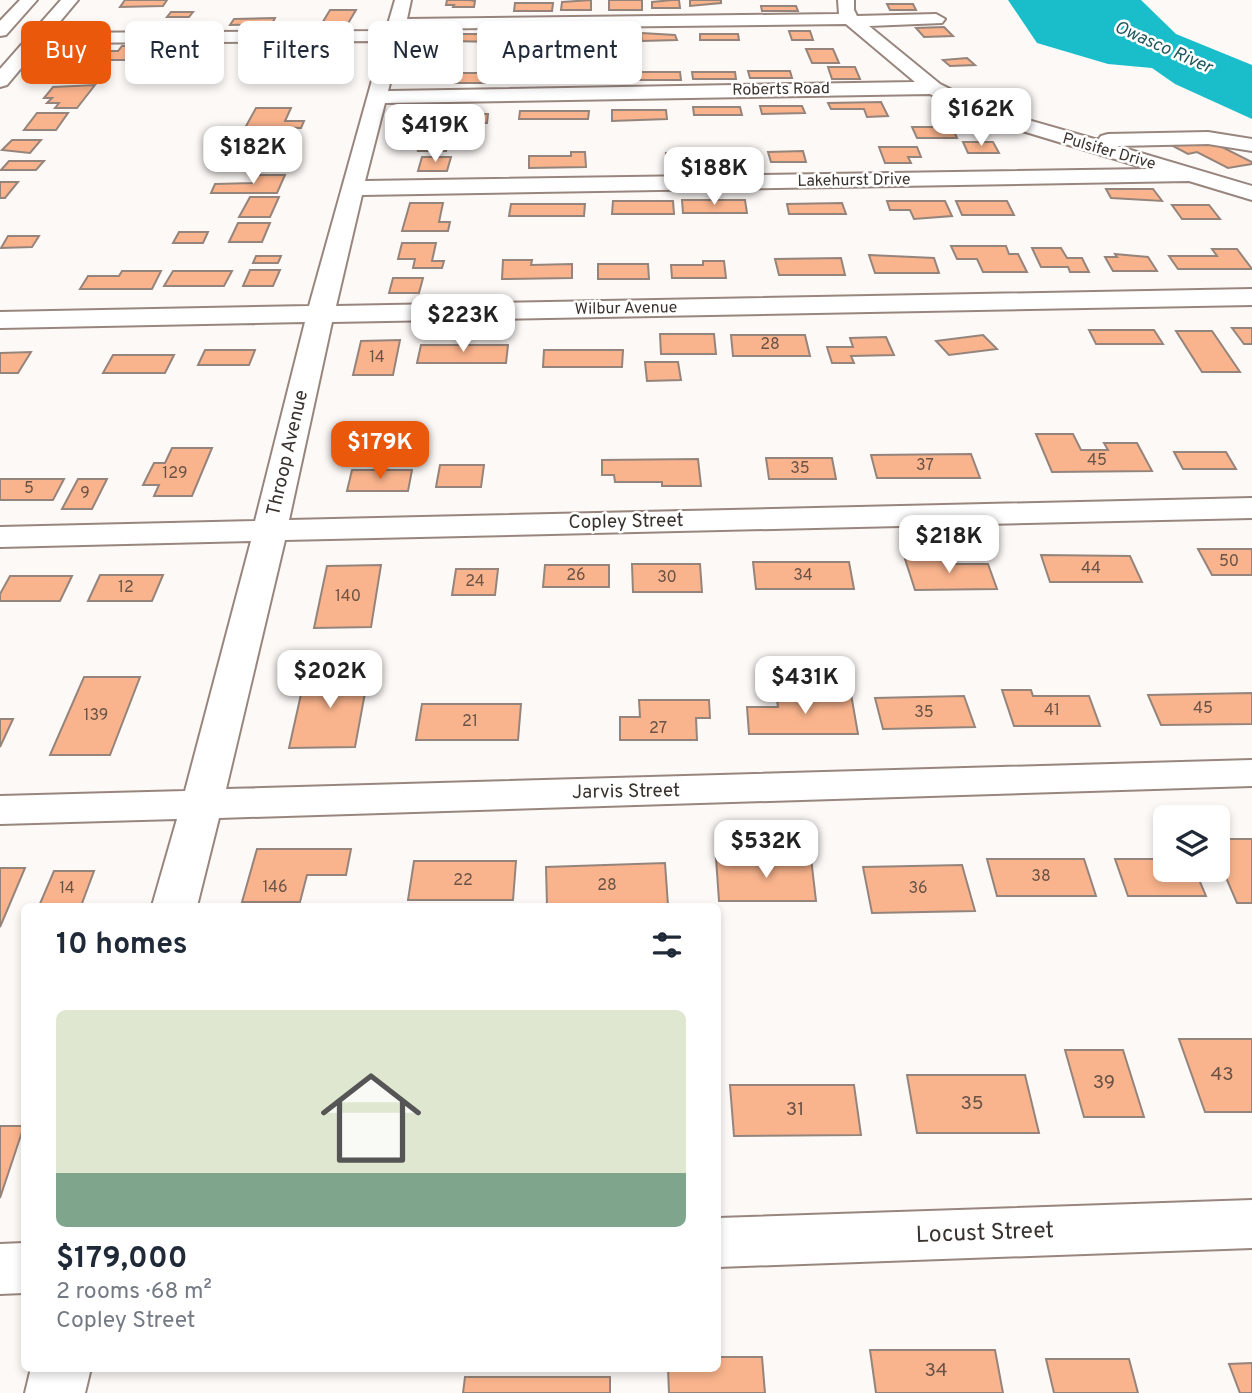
<!DOCTYPE html>
<html lang="en">
<head>
<meta charset="utf-8">
<style>
  :root { --surface:#fff; --page:#f6f6f7; --text:#1f2937; --muted:#747a83; --line:#e0e1e3; --accent:#ea580c }
  body { margin:0; font-family:Overpass,sans-serif; background:var(--page); color:var(--text); height:100vh; display:flex; flex-direction:column; font-size:26px; white-space:nowrap }
  * { box-sizing:border-box; margin:0 }
  p { font-size:23px; color:var(--muted) }
  .icon { flex:none; width:38px; height:38px; fill:none; stroke:currentColor; stroke-width:2; stroke-linecap:round; stroke-linejoin:round }
  .map { position:relative; flex:1; overflow:hidden }
  .panel { position:absolute; left:21px; top:903px; width:700px; height:469px; display:flex; flex-direction:column; background:var(--surface); border-radius:10px; box-shadow:0 4px 10px #0003 }
  .panel>* { flex:none }
  .hud { position:absolute; left:21px; top:21px; width:700px; height:63px; display:flex; gap:14px }
  .fabs { position:absolute; left:1153px; top:805px; display:grid; gap:14px }
  .fabs a { display:grid; place-items:center; width:77px; height:77px; border-radius:10px; background:var(--surface); box-shadow:0 4px 10px #0003; font-size:35px }
  .price { position:absolute; translate:-50% -60px; padding:0 16px; border-radius:14px; background:#fff; color:#222; font-size:23px; line-height:46px; filter:drop-shadow(0 2px 4px #0008) }
  .price::after { content:''; position:absolute; left:50%; top:42px; width:21px; height:16px; margin-left:-10px; background:inherit; clip-path:polygon(0 0,100% 0,50% 100%) }
  .price.selected { background:var(--accent); color:#fff }
  ul { padding:0; list-style:none }
  li { display:grid; align-content:center; gap:14px; height:371px; padding:0 35px }
  li+li { border-top:2px solid var(--line) }
  li span { display:grid; place-items:center; height:217px; border-radius:10px; color:#555 }
  li>.icon { margin-inline-start:auto }
  span .icon { width:126px; height:126px; fill:#fffc; stroke-width:1 }
  li b { font-size:30px }
  h2 { display:flex; justify-content:space-between; align-items:center; height:84px; padding:0 35px; font-size:30px }
  .tag { padding:0 24px; border-radius:10px; background:var(--surface); box-shadow:0 4px 10px #0003; font-size:24px; line-height:63px }
  .tag.selected { background:var(--accent); color:#fff }
  .map>svg:first-child { display:block }
  .water { fill:#1abeca }
  .building { fill:#fab48d; stroke:#95847b; stroke-width:2 }
  .lines { fill:none; stroke-linecap:round; stroke-linejoin:round }
  .minor-casing { stroke:#98867e; stroke-width:4 }
  .major-casing { stroke:#98867e; stroke-width:4 }
  .minor { fill:#fff; fill-rule:evenodd }
  .major { fill:#fff; fill-rule:evenodd }
  .labels { text-anchor:middle; dominant-baseline:central; stroke-width:5; stroke-linejoin:round; paint-order:stroke }
  .far-street-label { font-size:16px; fill:#39322e; stroke:#fff }
  .number-label { font-size:16px; fill:#695246 }
  .far-water-label { font-size:18px; font-style:italic; fill:#1d585d; stroke:#fff }
  .street-label { font-size:19px; fill:#39322e; stroke:#fff }
  .near-number-label { font-size:19px; fill:#695246 }
  .near-street-label { font-size:23px; fill:#39322e; stroke:#fff }
</style>
</head>
<body>
<div class="map">
<svg width="1252" height="1393" viewBox="0 0 1252 1393">
  <rect width="100%" height="100%" fill="#fdf9f7"/>
  <path class="water" d="M1008,0H1141L1176,34L1252,65V119L1175,84L1152,68L1108,64L1037,43Z"/>
  <path class="building" d="M125,0H167L163,6L120,7Z
    M447,0H469L475,1L474,7H453L454,5H446Z
    M591,0V10H561L562,2Z
    M609,0H642V10H609Z
    M672,0H679L680,8H652V2Z
    M690,0H721V3L690,6Z
    M515,3H553L552,11H514Z
    M887,4H913L916,10H890Z
    M761,6H796L798,11H762Z
    M330,10H356L347,25H321Z
    M171,12H193L189,17H167Z
    M275,18L272,24L230,25L234,19Z
    M944,27L953,36L924,37L916,28Z
    M789,31H810L813,40H792Z
    M641,33L675,35L677,40L642,41Z
    M451,34H483L499,36L498,42L448,41Z
    M700,34H738L739,40H700Z
    M519,36H545L544,45H517Z
    M559,36H584V44H559Z
    M122,46H139L129,60H92L99,51H118Z
    M266,47H303L299,54H261Z
    M806,49H833L839,63H812Z
    M967,58L975,65L950,66L943,60Z
    M828,67H855L860,79H832Z
    M273,69H311L309,73H333L329,81H266Z
    M556,71H579L578,75H587V81H555Z
    M748,71H790L792,78H750Z
    M513,72H547L546,82H512Z
    M638,72H680L681,80H638Z
    M692,72H735L736,79H693Z
    M426,73H488L485,83H423Z
    M95,85L77,108H55L59,103H47L52,98H44L53,87Z
    M881,102L888,116L867,117L864,109H831L828,103Z
    M760,106H802L805,113L762,114Z
    M693,107H740L742,115H694Z
    M256,108H291L285,121H304L301,128H245Z
    M612,110H666L667,119L612,121Z
    M442,111H458L457,114H488L487,123H429L431,114H441Z
    M520,111H589L588,119H519Z
    M37,113H68L56,130H24Z
    M912,127H952L957,138H917Z
    M265,133H297L289,149H256Z
    M424,133H459L457,138H450L446,151H418Z
    M1206,139L1252,162V164L1228,168L1197,152L1188,154L1171,145Z
    M12,140H41L30,153L2,150Z
    M963,142H993L999,153H968Z
    M879,147H917L921,157H908L911,163H885Z
    M721,149L723,157L707,158L708,163H667L666,153H675V150Z
    M803,151L806,162H771L768,152Z
    M571,152H585L586,167L529,168V156H571Z
    M264,154H293L286,170H255Z
    M422,157H451L447,171H418Z
    M9,161H44L36,170H1Z
    M257,175H285L277,193H211L215,184L253,183Z
    M0,182H18L5,198H0Z
    M1106,189H1153L1162,201L1111,198Z
    M250,197H279L270,217H239Z
    M682,200H745L747,213H683Z
    M613,201H673L674,214H612Z
    M887,201H945L952,216L914,219L910,210H890Z
    M956,201H1007L1014,215H962Z
    M410,203H443L439,222H450L448,231H402Z
    M842,203L846,214H789L787,204Z
    M511,204H585L584,216H509Z
    M1172,205H1209L1220,219H1182Z
    M238,223H270L262,242H229Z
    M179,232H208L203,243H173Z
    M8,236H39L32,247L1,248Z
    M402,243H436L432,261H444L442,268H413L415,259H398Z
    M951,246H1006L1009,254H1018L1027,272H983L977,259H957Z
    M1032,248H1061L1067,258H1082L1089,272H1070L1068,267H1041Z
    M1212,249H1237L1252,269H1178L1169,256H1217Z
    M1115,254L1148,257L1157,271H1113L1105,257H1117Z
    M869,255L934,258L939,273H875Z
    M256,256H281L278,263H253Z
    M841,258L845,275H779L775,259Z
    M503,260H532L531,265L572,264V278L502,279Z
    M703,261H724L726,278H672L671,265H703Z
    M598,264H648L649,279H598Z
    M250,270H280L273,286H243Z
    M122,271H161L152,289H80L88,276H119Z
    M173,271H232L224,286H164Z
    M393,278H423L419,293H389Z
    M1232,328H1252V344H1244Z
    M1089,330H1154L1163,344H1096Z
    M1176,331H1212L1240,372H1202Z
    M660,334H714L716,354H661Z
    M731,335H805L810,356H733Z
    M983,335L997,349L949,355L936,341Z
    M886,337L894,355L851,356L854,363H832L827,347H853L850,338Z
    M400,340L393,375H353L361,341Z
    M421,345H508L506,363H417Z
    M205,350H255L249,365H198Z
    M544,350H623L622,367H543Z
    M31,352L18,373H0V353Z
    M113,355H174L165,373H103Z
    M645,362H678L681,380L647,381Z
    M1036,434H1073L1081,450H1108L1104,443H1137L1152,471L1052,472Z
    M172,448H212L192,496H154L159,485H143L154,463H165Z
    M1174,452H1226L1236,469H1183Z
    M971,454L980,478H877L871,455Z
    M766,458H832L836,479H769Z
    M698,459L701,486H662V482H615L614,475H602V460Z
    M440,465H484L481,487H436Z
    M352,470H412L408,491H347Z
    M0,479H64L53,500H0Z
    M78,479H107L92,509H62Z
    M1198,549H1252V575H1212Z
    M1041,555L1130,556L1142,582H1050Z
    M943,558L945,564H988L997,589L915,590L905,559Z
    M753,562H849L854,589H756Z
    M632,564H700L702,592H633Z
    M381,565L371,627L314,628L327,566Z
    M545,565H609V587H543Z
    M456,569H498L495,595H452Z
    M100,575H163L152,601H88Z
    M10,576H72L60,601H0V594Z
    M369,671L355,747L289,748L306,672Z
    M84,677H140L110,755H50Z
    M1002,690H1031L1033,696H1089L1100,726H1014Z
    M1252,693V724L1161,725L1148,695Z
    M776,694H851L858,734H749L747,707H778Z
    M964,696L975,727L883,729L875,698Z
    M639,700H709L710,718H696L697,740H620V717H640Z
    M422,704H521L518,740H416Z
    M0,719H13L0,747Z
    M1218,839H1252V903H1237L1218,859Z
    M257,849H351L346,875H307L300,902H242Z
    M716,858H811L816,901H719Z
    M987,859H1084L1096,896H997Z
    M1115,859H1166V870H1195L1206,896H1128Z
    M414,861H516L513,900H408Z
    M665,863L668,905L547,906L546,867Z
    M962,865L975,911L872,913L863,867Z
    M0,868H25L0,927Z
    M54,871H94L81,906H39Z
    M1179,1039H1252V1112H1205Z
    M1065,1050H1123L1144,1117H1084Z
    M907,1075H1025L1039,1133H917Z
    M730,1085H854L861,1135L734,1136Z
    M0,1126H24L0,1198Z
    M870,1350H995L1003,1393H876Z
    M718,1357H762L765,1393H669L668,1368H718Z
    M1046,1359H1129L1138,1393H1054Z
    M1252,1363V1393H1240L1229,1364Z
    M465,1377H610V1393H463Z"/>
  <g class="lines">
    <defs>
      <path id="minor" d="M395,0H411L407,19L839,14L838,0H854V10L857,16L936,14L945,19L942,23L869,26L940,84L990,109L1098,140L1101,136L1108,134L1208,132L1252,139V151L1208,144L1117,146L1252,186V200L1189,181L362,195L336,306L1252,289V305L332,322L289,520L1252,498V518L285,540L226,789L1252,760V786L219,818L197,906H152L177,819L0,824V796L185,791L251,541L0,547V527L255,521L305,322L0,328V312L309,306L383,41L37,43L28,38L37,33L386,31ZM846,24L915,82L388,91L404,29ZM930,94L976,117L1148,169L365,181L385,103Z
        M1252,1200V1248L718,1267V1218Z
        M24,1243V1293L0,1294V1244Z
        M31,1368H91L85,1393H25Z"/>
      <path id="major" d="M20,0H37L6,35L0,36V21Z
        M61,0H78L7,85L0,87V69Z"/>
    </defs>
    <use href="#minor" class="minor-casing"/>
    <use href="#major" class="major-casing"/>
    <use href="#minor" class="minor"/>
    <use href="#major" class="major"/>
  </g>
  <g class="labels">
    <g class="far-street-label">
      <text transform="translate(781 90) rotate(-1)">Roberts Road</text>
      <text transform="translate(1109 152) rotate(16)">Pulsifer Drive</text>
      <text transform="translate(854 181) rotate(-1)">Lakehurst Drive</text>
      <text transform="translate(626 309) rotate(-1)">Wilbur Avenue</text>
    </g>
    <g class="number-label">
      <text x="770" y="345">28</text>
      <text x="377" y="358">14</text>
      <text x="1097" y="461">45</text>
      <text x="925" y="466">37</text>
      <text x="800" y="469">35</text>
      <text x="175" y="474">129</text>
      <text x="29" y="489">5</text>
      <text x="85" y="494">9</text>
      <text x="1229" y="562">50</text>
      <text x="1091" y="569">44</text>
      <text x="576" y="576">26</text>
      <text x="803" y="576">34</text>
      <text x="667" y="578">30</text>
      <text x="475" y="582">24</text>
      <text x="126" y="588">12</text>
      <text x="348" y="597">140</text>
      <text x="1203" y="709">45</text>
      <text x="1052" y="711">41</text>
      <text x="924" y="713">35</text>
      <text x="96" y="716">139</text>
      <text x="470" y="722">21</text>
      <text x="658" y="729">27</text>
      <text x="1041" y="877">38</text>
      <text x="463" y="881">22</text>
      <text x="607" y="886">28</text>
      <text x="275" y="888">146</text>
      <text x="67" y="889">14</text>
      <text x="918" y="889">36</text>
    </g>
    <g class="far-water-label">
      <text transform="translate(1163 48) rotate(24)">Owasco River</text>
    </g>
    <g class="street-label">
      <text transform="translate(288 453) rotate(-77)">Throop Avenue</text>
      <text transform="translate(626 522) rotate(-1)">Copley Street</text>
      <text transform="translate(626 792) rotate(-1)">Jarvis Street</text>
    </g>
    <g class="near-number-label">
      <text x="1222" y="1075">43</text>
      <text x="1104" y="1083">39</text>
      <text x="972" y="1104">35</text>
      <text x="795" y="1110">31</text>
      <text x="936" y="1371">34</text>
    </g>
    <g class="near-street-label">
      <text transform="translate(985 1234) rotate(-2)">Locust Street</text>
    </g>
  </g>
</svg>
<div class="fabs">
<a><svg class="icon" aria-label="layers" viewBox="0 0 24 24"><path d="M12 4l9 5-9 5-9-5zM3 14l9 5 9-5"/></svg></a>
</div>
<b class="price" style="left:981px;top:148px">$162K</b>
<b class="price" style="left:435px;top:164px">$419K</b>
<b class="price" style="left:253px;top:186px">$182K</b>
<b class="price" style="left:714px;top:207px">$188K</b>
<b class="price" style="left:463px;top:354px">$223K</b>
<b class="price selected" style="left:380px;top:481px">$179K</b>
<b class="price" style="left:949px;top:575px">$218K</b>
<b class="price" style="left:330px;top:710px">$202K</b>
<b class="price" style="left:805px;top:716px">$431K</b>
<b class="price" style="left:766px;top:880px">$532K</b>
<div class="hud">
<a class="tag selected">Buy</a>
<a class="tag">Rent</a>
<a class="tag">Filters</a>
<a class="tag">New</a>
<a class="tag">Apartment</a>
</div>
<section class="panel">
<h2>10 homes<svg class="icon" aria-label="filters" viewBox="0 0 24 24"><path d="M4 7h16M4 17h16"/><circle cx="9" cy="7" r="2"/><circle cx="15" cy="17" r="2"/></svg></h2>
<ul>
<li><span style="background:linear-gradient(#dfe7d0 75%,#7fa58c 0)"><svg class="icon" aria-label="home" viewBox="0 0 24 24"><path d="M3 11l9-7 9 7M6 9v11h12V9"/></svg></span><div><b>$179,000</b><p>2 rooms · 68 m²</p><p>Copley Street</p></div></li>
</ul>
</section>
</div>
</body>
</html>
